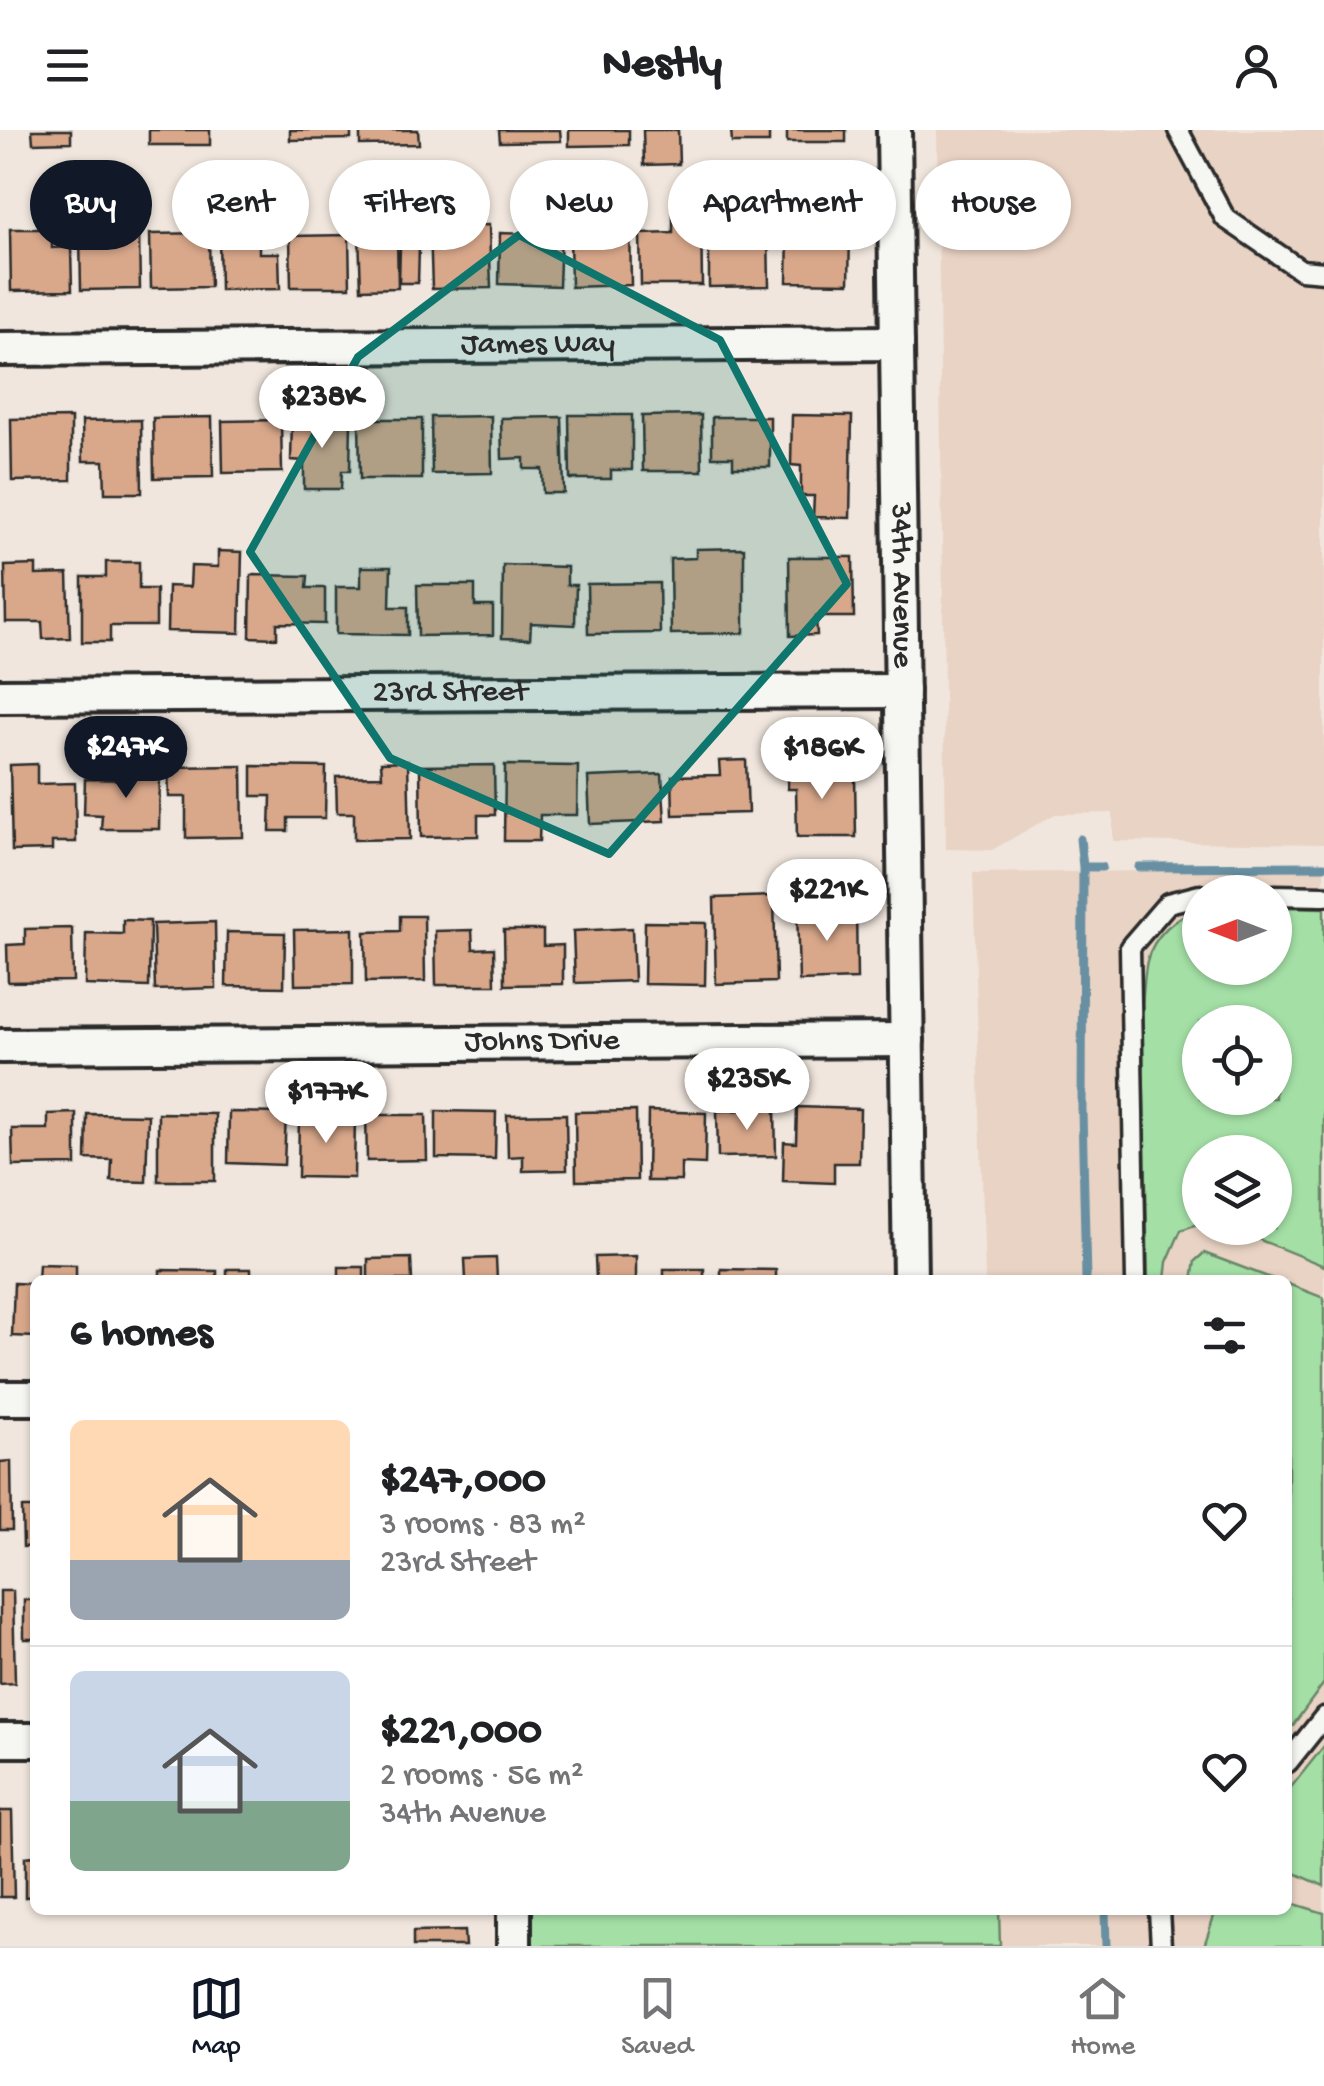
<!DOCTYPE html>
<html lang="en">
<head>
<meta charset="utf-8">
<style>
  :root { --surface:#fff; --page:#f2f2f2; --text:#202124; --muted:#757577; --line:#e0e0e0; --accent:#111827 }
  body { margin:0; font-family:"Gochi Hand",sans-serif; background:var(--page); color:var(--text); height:100vh; display:flex; flex-direction:column; font-size:38px; white-space:nowrap }
  * { box-sizing:border-box; margin:0 }
  p { font-size:32px; color:var(--muted) }
  .icon { flex:none; width:55px; height:55px; fill:none; stroke:currentColor; stroke-width:2; stroke-linecap:round; stroke-linejoin:round }
  .map { position:relative; flex:1; overflow:hidden }
  .details { position:absolute; left:30px; top:1145px; width:1262px; height:640px; display:flex; flex-direction:column; background:var(--surface); border-radius:15px; box-shadow:0 2px 8px #0004 }
  .details>* { flex:none }
  .banner { position:absolute; left:30px; top:30px; width:1265px; height:90px; display:flex; gap:20px }
  .needle { width:65px; rotate:270deg }
  .controls { position:absolute; left:1182px; top:745px; display:grid; gap:20px }
  .controls a { display:grid; place-items:center; width:110px; height:110px; border-radius:50%; background:var(--surface); box-shadow:0 2px 8px #0004; font-size:50px }
  .price { position:absolute; translate:-50% -85px; padding:0 22px; border-radius:35px; background:#fff; color:#222; font-size:32px; line-height:65px; filter:drop-shadow(0 2px 5px #0008) }
  .price::after { content:''; position:absolute; left:50%; top:60px; width:30px; height:22px; margin-left:-15px; background:inherit; clip-path:polygon(0 0,100% 0,50% 100%) }
  .price.on { background:var(--accent); color:#fff }
  ul { padding:0; list-style:none }
  li { display:flex; align-items:center; gap:30px; height:250px; padding:0 40px }
  li+li { border-top:2px solid var(--line) }
  li span { display:grid; place-items:center; flex:none; width:280px; height:200px; border-radius:15px; color:#555 }
  li>.icon { margin-inline-start:auto }
  span .icon { width:120px; height:120px; fill:#fffc; stroke-width:1 }
  li b { font-size:42px }
  h2 { display:flex; justify-content:space-between; align-items:center; height:120px; padding:0 40px; font-size:42px }
  .tag { padding:0 35px; border-radius:45px; background:var(--surface); box-shadow:0 2px 8px #0004; font-size:35px; line-height:90px }
  .tag.on { background:var(--accent); color:#fff }
  header { display:flex; justify-content:space-between; align-items:center; height:130px; padding:0 40px; background:var(--surface); font-size:45px; font-weight:700 }
  .dock { display:flex; justify-content:space-around; align-items:center; height:140px; border-top:2px solid var(--line); background:var(--surface); font-size:28px; color:var(--muted) }
  .dock a { display:grid; justify-items:center; gap:5px }
  .dock .on { color:var(--accent) }
  .map>svg:first-child { display:block }
  .built { fill:#e9d3c4; fill-rule:evenodd }
  .green { fill:#a4e0a6; stroke:#688668; stroke-width:2.5; fill-rule:evenodd }
  .lines { fill:none; stroke-linecap:round; stroke-linejoin:round }
  .stream { stroke:#6890a2; stroke-width:9 }
  .building { fill:#d9a88b; stroke:#2b2b2b; stroke-width:2.5 }
  .service-casing { stroke:#2b2b2b; stroke-width:25 }
  .minor-casing { stroke:#2b2b2b; stroke-width:40 }
  .service { stroke:#f6f6f2; stroke-width:18 }
  .minor { stroke:#f6f6f2; stroke-width:32 }
  .marked { fill:#0f766e; fill-opacity:0.2; stroke:#0f766e; stroke-width:8; stroke-linejoin:round }
  .labels { text-anchor:middle; dominant-baseline:central; stroke-width:9; stroke-linejoin:round; paint-order:stroke }
  .street-label { font-size:32px; fill:#2b2b2b; stroke:#f6f6f2 }
</style>
</head>
<body>
<header><svg class="icon" aria-label="menu" viewBox="0 0 24 24"><path d="M4 6h16M4 12h16M4 18h16"/></svg>Nestly<svg class="icon" aria-label="person" viewBox="0 0 24 24"><circle cx="12" cy="8" r="4"/><path d="M4 21q1-7 8-7t8 7"/></svg></header>
<div class="map">
<svg width="1324" height="1816" viewBox="0 0 1324 1816">
  <rect width="100%" height="100%" fill="#f0e6dd"/>
  <filter id="ink" filterUnits="userSpaceOnUse"><feTurbulence type="fractalNoise" baseFrequency=".01" numOctaves="2"/><feDisplacementMap in="SourceGraphic" scale="20" xChannelSelector="R" yChannelSelector="G"/><feConvolveMatrix kernelMatrix="1 2 1 2 8 2 1 2 1" color-interpolation-filters="sRGB"/></filter>
  <g filter="url(#ink)">
    <path class="built" d="M937,0H1324V714L1113,711V683L1055,684L992,720L946,719Z
      M1324,739V1816H1000L999,1780H1288V1150H985L973,743ZM1200,762H1275V838H1200ZM1200,892H1275V968H1200ZM1200,1022H1275V1098H1200Z"/>
    <path class="green" d="M1275,777L1324,778V1136L1243,1103L1219,1098H1275V1022H1200V1093L1181,1100L1167,1132L1165,1150H1148L1142,873C1144,859 1144,844 1147,831C1153,807 1176,784 1200,780V838H1275ZM1200,892H1275V968H1200Z
      M1204,1123L1276,1150H1192L1195,1131Z
      M1288,1154L1324,1168V1553L1288,1602Z
      M1324,1616V1756L1288,1740V1661Z
      M1288,1772L1324,1783V1816H1204L1216,1780H1288Z
      M531,1780H999L1000,1816H531Z"/>
    <g class="lines">
      <path class="stream" d="M1080,709L1083,737L1082,980L1086,1150
        M1083,737H1102
        M1139,737L1324,736
        M1105,1780L1106,1816"/>
    </g>
    <path class="building" d="M32,0H71V12L33,13Z
      M149,0H210V15H149Z
      M290,0H351V9L290,10Z
      M360,0H418L419,14L360,15Z
      M499,0H560L561,11L500,12Z
      M569,0H629V15L569,16Z
      M643,0H678L679,34L644,35Z
      M731,0H769V13H732Z
      M787,0H846V12H787Z
      M673,81H701L702,155H641L640,104L673,103Z
      M630,91L631,155L571,157L570,104H604V92Z
      M489,95L491,158L432,159L430,96Z
      M10,99H52V118L71,117L72,160L11,161Z
      M768,101L769,156L709,157V102Z
      M788,102L850,103L849,153L787,152Z
      M209,103L210,157L151,158L150,104Z
      M500,103L561,105L559,156L499,154Z
      M139,104L140,159L81,160L80,105Z
      M259,105V123H279L280,159L220,160L219,106Z
      M349,105L350,157H291L290,106Z
      M359,105H397L398,158L361,159Z
      M400,116L419,117L418,153H399Z
      M569,285H632V340H611V349H570Z
      M701,285L702,341H643L642,286Z
      M792,285L852,286L850,388L813,387L814,366H801V336L791,335Z
      M491,286L492,343L432,344L431,287Z
      M212,287L213,347L154,348L153,288Z
      M562,287L564,363H543L542,339H524V328L502,329L501,288Z
      M712,287H770V337H733V327H712Z
      M71,288V350L12,351L11,289Z
      M292,289L351,291L350,341H342L341,359H304V331L291,330Z
      M359,289H422V349H360Z
      M141,290L142,363H105L104,331H83L82,291Z
      M281,290L282,342L223,343L222,291Z
      M744,418V503L671,504L670,429L696,428V419Z
      M218,421L242,422L240,503L167,501L168,456L190,457L191,436L218,437Z
      M789,427H853L854,487H816L817,505L790,506Z
      M106,432H139V459H156V496H110V512H82V447H106Z
      M36,435V445L68,444L70,508L43,509L42,492H6L5,436Z
      M503,435L567,437V455H576L575,495L531,493L530,509L502,508Z
      M361,437H391L390,477H408V505L336,504V457H361Z
      M251,445L308,446L307,458H325V494L277,493V508L250,507Z
      M659,453L660,503L588,504L587,454Z
      M417,455H475V476H493V505L418,506Z
      M818,629V648L855,647L856,707H797L796,659H788V630Z
      M746,630L748,683L673,685L672,646L720,645L719,631Z
      M408,631L410,709L354,710V683H337L336,647L382,646L381,632Z
      M37,634V654L75,653L76,712H52V720L12,721L10,635Z
      M494,635L495,685H478V706L421,707L420,636Z
      M505,635L578,636L577,685H540L539,711H504Z
      M242,636L243,707L186,708V667H169L168,637Z
      M252,636L326,637L325,688H288V701H270L271,666H252Z
      M132,638H160L159,699H101L102,685L84,684L85,649L132,650Z
      M662,644L665,691L590,694L588,647Z
      M774,766L776,852L716,854L714,768Z
      M856,777L857,849L799,851L797,778Z
      M400,786H424L425,851L366,852L365,802L400,801Z
      M123,790L150,791L149,857L85,855L86,803L123,804Z
      M215,792L216,858L155,860L153,794Z
      M645,792L706,793L705,855L644,854Z
      M72,798L73,851L8,852L7,815L25,814V799Z
      M632,798L634,851L575,853L573,801Z
      M353,799V854L295,855L294,800Z
      M472,800L473,819L494,818L495,855H436L435,801Z
      M504,800H543V816L563,815V854L505,855Z
      M227,802L285,803L284,857L226,856Z
      M797,977L860,979L859,1033H834V1053L783,1051L784,1012L796,1013Z
      M775,979L776,1026L718,1027L717,981Z
      M436,981L496,982L495,1029L436,1028Z
      M636,981L637,1050L576,1051L575,982Z
      M648,981L706,983L705,1034L681,1033V1051H647Z
      M229,982L286,983L284,1035L228,1033Z
      M76,983V1035L13,1036L12,999H48V984Z
      M158,983L215,984V1051H158Z
      M87,984L148,985L146,1052L111,1051L112,1030L86,1029Z
      M299,984L355,985L354,1048L298,1047Z
      M566,984L567,1040L523,1041V1026L508,1027L507,985Z
      M366,985H426L427,1030L367,1031Z
      M636,1126V1150H576L596,1149L595,1127Z
      M411,1128L412,1150H368V1129Z
      M496,1128L497,1150H466L465,1129Z
      M39,1134L76,1135V1150H38Z
      M339,1137H364V1150H299L339,1149Z
      M227,1139H251V1150H227Z
      M664,1139H704V1150H664Z
      M721,1139L776,1140V1150H721Z
      M160,1140L217,1141V1150H160Z
      M14,1153L35,1154V1207L12,1206Z
      M11,1331L12,1400H0V1332Z
      M22,1378H35V1416L23,1417Z
      M0,1461H13L15,1553L0,1554Z
      M24,1470H35V1509H24Z
      M0,1681H12L14,1767H0Z
      M35,1726V1766L25,1767V1727Z
      M464,1801L465,1816H413V1802Z"/>
    <g class="lines">
      <defs>
        <path id="service" d="M1178,0L1225,88L1301,140L1324,142
          M1275,765L1324,766
          M1136,1150L1130,817L1168,773L1200,765
          M1288,1632L1324,1587
          M1159,1780L1161,1816"/>
        <g id="minor">
          <path id="s1" d="M894,0L910,1150"/>
          <path id="s2" d="M0,219L897,213"/>
          <path id="s3" d="M0,566L902,561"/>
          <path id="s4" d="M0,916L907,910"/>
          <path d="M0,1268H35"/>
          <path d="M0,1610H35"/>
          <path d="M514,1780V1816"/>
        </g>
      </defs>
      <use href="#service" class="service-casing"/>
      <use href="#minor" class="minor-casing"/>
      <use href="#service" class="service"/>
      <use href="#minor" class="minor"/>
    </g>
  </g>
  <path class="marked" d="M519,105L720,210L847,454L609,724L390,628L250,422L358,227Z"/>
  <g class="labels">
    <g class="street-label">
      <text stroke="none"><textPath href="#s2" startOffset="538">James Way</textPath></text>
      <text stroke="none"><textPath href="#s1" startOffset="455">34th Avenue</textPath></text>
      <text stroke="none"><textPath href="#s3" startOffset="450">23rd Street</textPath></text>
      <text stroke="none"><textPath href="#s4" startOffset="542">Johns Drive</textPath></text>
    </g>
  </g>
</svg>
<div class="controls">
<a><svg class="needle" viewBox="-14 -14 28 28"><path d="M0-13l5 13h-10z" fill="#e53935"/><path d="M0 13l5-13h-10z" fill="#757577"/></svg></a>
<a><svg class="icon" aria-label="locate" viewBox="0 0 24 24"><circle cx="12" cy="12" r="6"/><path d="M12 2v4M12 18v4M2 12h4M18 12h4"/></svg></a>
<a><svg class="icon" aria-label="layers" viewBox="0 0 24 24"><path d="M12 4l9 5-9 5-9-5zM3 14l9 5 9-5"/></svg></a>
</div>
<b class="price" style="left:322px;top:321px">$238K</b>
<b class="price on" style="left:126px;top:671px">$247K</b>
<b class="price" style="left:822px;top:672px">$186K</b>
<b class="price" style="left:827px;top:814px">$221K</b>
<b class="price" style="left:747px;top:1003px">$235K</b>
<b class="price" style="left:326px;top:1016px">$177K</b>
<div class="banner">
<a class="tag on">Buy</a>
<a class="tag">Rent</a>
<a class="tag">Filters</a>
<a class="tag">New</a>
<a class="tag">Apartment</a>
<a class="tag">House</a>
</div>
<section class="details">
<h2>6 homes<svg class="icon" aria-label="filters" viewBox="0 0 24 24"><path d="M4 7h16M4 17h16"/><circle cx="9" cy="7" r="2"/><circle cx="15" cy="17" r="2"/></svg></h2>
<ul>
<li><span style="background:linear-gradient(#ffd9b3 70%,#9aa5b1 0)"><svg class="icon" aria-label="home" viewBox="0 0 24 24"><path d="M3 11l9-7 9 7M6 9v11h12V9"/></svg></span><div><b>$247,000</b><p>3 rooms · 83 m²</p><p>23rd Street</p></div><svg class="icon" aria-label="heart" viewBox="0 0 24 24"><path d="M12 20l-8-8c-3-5 5-10 8-4 3-6 11-1 8 4z"/></svg></li>
<li><span style="background:linear-gradient(#c9d6e8 65%,#7fa58c 0)"><svg class="icon" aria-label="home" viewBox="0 0 24 24"><path d="M3 11l9-7 9 7M6 9v11h12V9"/></svg></span><div><b>$221,000</b><p>2 rooms · 56 m²</p><p>34th Avenue</p></div><svg class="icon" aria-label="heart" viewBox="0 0 24 24"><path d="M12 20l-8-8c-3-5 5-10 8-4 3-6 11-1 8 4z"/></svg></li>
</ul>
</section>
</div>
<nav class="dock">
<a class="on"><svg class="icon" aria-label="map" viewBox="0 0 24 24"><path d="M3 6l6-2 6 2 6-2v14l-6 2-6-2-6 2zM9 4v14M15 6v14"/></svg>Map</a>
<a><svg class="icon" aria-label="saved" viewBox="0 0 24 24"><path d="M7 4h10v16l-5-4-5 4z"/></svg>Saved</a>
<a><svg class="icon" aria-label="home" viewBox="0 0 24 24"><path d="M3 11l9-7 9 7M6 9v11h12V9"/></svg>Home</a>
</nav>
</body>
</html>
